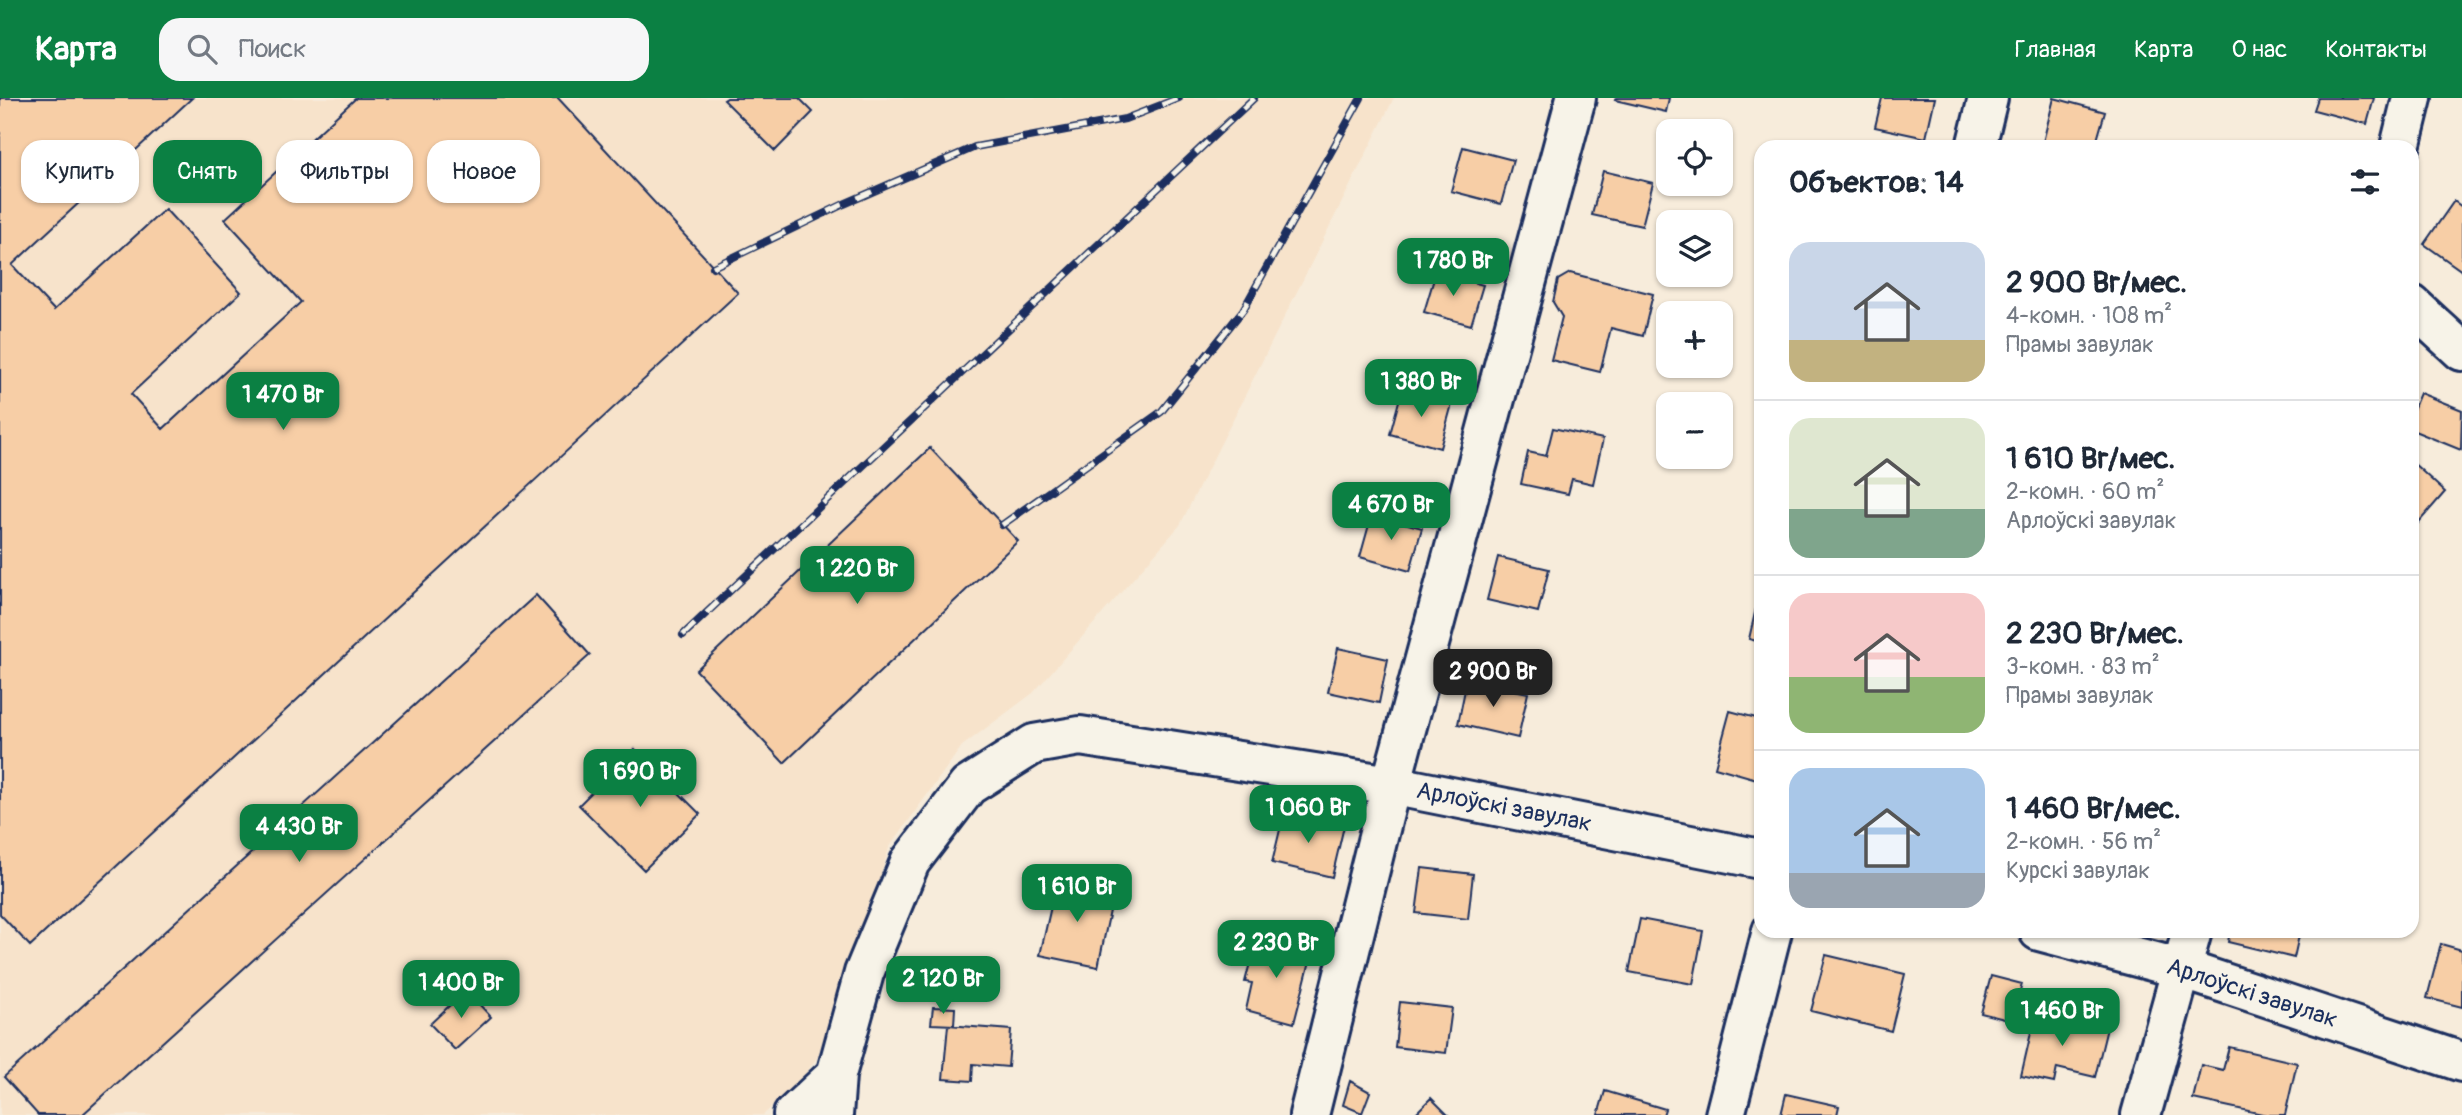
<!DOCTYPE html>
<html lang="ru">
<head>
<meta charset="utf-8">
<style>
  :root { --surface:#fff; --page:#f6f6f7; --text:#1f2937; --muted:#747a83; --line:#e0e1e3; --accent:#0b8043 }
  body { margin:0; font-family:Pangolin,sans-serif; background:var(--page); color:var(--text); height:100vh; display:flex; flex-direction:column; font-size:26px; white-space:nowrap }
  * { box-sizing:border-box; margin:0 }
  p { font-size:23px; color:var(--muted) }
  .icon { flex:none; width:38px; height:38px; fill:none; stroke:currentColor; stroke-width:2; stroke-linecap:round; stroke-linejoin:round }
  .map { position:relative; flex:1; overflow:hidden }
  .panel { position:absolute; left:1754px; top:42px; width:665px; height:798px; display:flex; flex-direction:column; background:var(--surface); border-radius:21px; box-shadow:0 2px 5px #0004 }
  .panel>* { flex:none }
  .hud { position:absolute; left:21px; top:42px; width:665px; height:63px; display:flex; gap:14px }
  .buttons { position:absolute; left:1656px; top:21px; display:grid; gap:14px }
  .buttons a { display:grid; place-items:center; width:77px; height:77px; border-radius:14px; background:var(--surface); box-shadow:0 2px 5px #0004; font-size:35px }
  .price { position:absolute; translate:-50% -60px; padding:0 16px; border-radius:14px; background:var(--accent); color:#fff; font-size:23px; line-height:46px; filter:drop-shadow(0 2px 4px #0008) }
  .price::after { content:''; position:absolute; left:50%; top:42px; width:21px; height:16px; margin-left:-10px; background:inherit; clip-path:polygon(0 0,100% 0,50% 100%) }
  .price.active { background:#222; color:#fff }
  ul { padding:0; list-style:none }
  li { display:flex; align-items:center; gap:21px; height:175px; padding:0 35px }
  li+li { border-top:2px solid var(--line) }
  li span { display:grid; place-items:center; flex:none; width:196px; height:140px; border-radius:21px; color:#555 }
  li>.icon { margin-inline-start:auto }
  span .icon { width:84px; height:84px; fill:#fffc; stroke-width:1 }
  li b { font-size:30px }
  h2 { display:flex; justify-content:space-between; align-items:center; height:84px; padding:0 35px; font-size:30px }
  .pill { padding:0 24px; border-radius:21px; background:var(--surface); box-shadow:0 2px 5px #0004; font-size:24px; line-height:63px }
  .pill.active { background:var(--accent); color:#fff }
  header { display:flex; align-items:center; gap:42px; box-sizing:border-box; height:98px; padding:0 35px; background:var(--accent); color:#fff }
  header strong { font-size:33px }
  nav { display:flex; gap:38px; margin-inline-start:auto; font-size:24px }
  .search { width:490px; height:63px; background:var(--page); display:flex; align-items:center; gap:18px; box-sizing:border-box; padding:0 24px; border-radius:21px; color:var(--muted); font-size:26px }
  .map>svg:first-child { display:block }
  .built { fill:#f7e3cb }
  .building { fill:#f7cea6; stroke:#1b2f5e; stroke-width:2 }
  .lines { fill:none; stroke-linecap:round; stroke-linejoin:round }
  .minor-casing { stroke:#1b2f5e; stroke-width:44 }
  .minor { stroke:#f7f3e8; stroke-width:38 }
  .rail-casing { stroke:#1b2f5e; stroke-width:8 }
  .rail { stroke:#f7f3e8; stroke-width:5; stroke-dasharray:16; stroke-linecap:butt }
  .labels { text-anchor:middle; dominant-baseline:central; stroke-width:5; stroke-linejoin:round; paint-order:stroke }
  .street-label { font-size:24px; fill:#1b2f5e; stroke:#f7f3e8 }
</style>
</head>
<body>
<header>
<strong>Карта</strong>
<div class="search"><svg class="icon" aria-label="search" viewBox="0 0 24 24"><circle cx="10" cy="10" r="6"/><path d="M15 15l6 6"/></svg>Поиск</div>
<nav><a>Главная</a><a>Карта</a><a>О нас</a><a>Контакты</a></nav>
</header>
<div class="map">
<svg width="2462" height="1017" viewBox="0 0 2462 1017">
  <rect width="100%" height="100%" fill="#f7ecdb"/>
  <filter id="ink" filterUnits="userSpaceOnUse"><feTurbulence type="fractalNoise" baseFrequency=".0143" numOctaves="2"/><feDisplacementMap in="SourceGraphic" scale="14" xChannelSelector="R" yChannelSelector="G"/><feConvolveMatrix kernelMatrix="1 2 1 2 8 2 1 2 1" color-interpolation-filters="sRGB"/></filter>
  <g filter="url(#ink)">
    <path class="built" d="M0,0H1394L1180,427L1033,595L962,648L889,750L830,942L801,982L763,1017H0Z"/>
    <path class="building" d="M0,0H192L12,167L54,212L165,111L241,194L131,296L163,331L301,204L225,121L356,0H558L738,195L30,848L0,816Z
      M727,0H799L813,14L775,53L724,2Z
      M1616,0H1669L1666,14L1615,2Z
      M1882,0H1935L1926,40L1875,29Z
      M2054,0L2105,14L2095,49H2063L2043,44Z
      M2318,0H2374L2367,26L2314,12Z
      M1463,49L1513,62L1501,106L1451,93Z
      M1603,73L1653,85L1642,128L1592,117Z
      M2454,103L2462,109V173L2424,146Z
      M1436,174L1483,187L1471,227L1424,214Z
      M1570,175L1653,196L1643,238L1611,230L1600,274L1551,262L1562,219L1553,204L1558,182Z
      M1402,292L1452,306L1440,350L1390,336Z
      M2420,295L2462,312L2461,352L2412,332V314Z
      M1553,330L1603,341L1593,386L1572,381L1568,396L1521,386L1528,354L1546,358Z
      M930,350L1018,443L784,665L696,572Z
      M2412,364L2445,394L2412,432Z
      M1372,416L1422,430L1410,473L1360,459Z
      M1498,459L1549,471L1538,514L1487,502Z
      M1760,493V544L1749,541Z
      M536,497L590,557L82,1017H38L4,979Z
      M1338,550L1388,561L1379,605L1328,594Z
      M1467,582L1528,595L1518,640L1458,626Z
      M1730,613L1760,621V682L1715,669Z
      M635,651L700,716L644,772L579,707Z
      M1284,715L1344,728L1332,779L1272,765Z
      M1422,770L1473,776L1468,821L1416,815Z
      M1057,782L1114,794L1098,869L1040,857Z
      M1640,821L1703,833L1693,886L1629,874Z
      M2230,833H2300L2294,860L2228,844Z
      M1257,838L1290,847L1287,857L1310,863L1294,925L1246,912L1252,885L1245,884Z
      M2441,846L2462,852V909L2427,900Z
      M1826,857L1905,876L1891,933L1811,913Z
      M1991,878L2022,886L2012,923L1981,915Z
      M466,892L491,919L455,952L430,926Z
      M1400,904L1452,910L1446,955L1395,949Z
      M933,909L955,910L954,927L931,926Z
      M2036,913L2107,930L2095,979L2057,970L2054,985L2021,978Z
      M948,927L1011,932L1008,969L973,966L972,983L943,981Z
      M2229,949L2297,965L2285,1017H2267L2193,1001L2201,967L2223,972Z
      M1350,983L1370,994L1362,1015L1343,1007Z
      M1605,993L1665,1011L1663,1017H1598Z
      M1786,996L1839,1008L1837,1017H1781Z
      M1431,1000L1448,1017H1414Z"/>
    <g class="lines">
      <defs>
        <path id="minor" d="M1976,49L1988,0
          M2400,49L2412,0
          M2412,207L2462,253
          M2039,833L2182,871L2462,964
          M793,1017L836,977
          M833,1017L836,977L864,875L910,764L968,688L1034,646L1080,638L1391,687L1760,761
          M1309,1017L1391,687L1576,0
          M1725,1017L1772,833
          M2141,1017L2192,833"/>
      </defs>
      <use href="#minor" class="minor-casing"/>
      <use href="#minor" class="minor"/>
      <defs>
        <path id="rail" d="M713,169L844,106L975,49L1125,21L1179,0
          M1002,427L1161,314L1243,212L1361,0
          M683,537L1254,0"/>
      </defs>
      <use href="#rail" class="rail-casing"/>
      <use href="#rail" class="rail"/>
    </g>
  </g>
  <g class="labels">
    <g class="street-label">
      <text transform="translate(1504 709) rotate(11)">Арлоўскі завулак</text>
      <text transform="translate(2252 895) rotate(18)">Арлоўскі завулак</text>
    </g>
  </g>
</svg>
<div class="buttons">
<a><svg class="icon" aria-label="locate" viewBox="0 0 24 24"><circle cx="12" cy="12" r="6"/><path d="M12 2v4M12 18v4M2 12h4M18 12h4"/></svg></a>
<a><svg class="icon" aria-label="layers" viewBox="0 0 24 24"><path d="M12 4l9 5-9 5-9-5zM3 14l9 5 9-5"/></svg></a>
<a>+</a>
<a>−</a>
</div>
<b class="price" style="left:1453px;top:200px">1 780 Br</b>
<b class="price" style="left:1421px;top:321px">1 380 Br</b>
<b class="price" style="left:283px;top:334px">1 470 Br</b>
<b class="price" style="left:1391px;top:444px">4 670 Br</b>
<b class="price" style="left:857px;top:508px">1 220 Br</b>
<b class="price active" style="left:1493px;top:611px">2 900 Br</b>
<b class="price" style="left:640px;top:711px">1 690 Br</b>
<b class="price" style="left:1308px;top:747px">1 060 Br</b>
<b class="price" style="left:299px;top:766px">4 430 Br</b>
<b class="price" style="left:1077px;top:826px">1 610 Br</b>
<b class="price" style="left:1276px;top:882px">2 230 Br</b>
<b class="price" style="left:943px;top:918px">2 120 Br</b>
<b class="price" style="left:461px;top:922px">1 400 Br</b>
<b class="price" style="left:2062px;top:950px">1 460 Br</b>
<div class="hud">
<a class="pill">Купить</a>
<a class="pill active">Снять</a>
<a class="pill">Фильтры</a>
<a class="pill">Новое</a>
</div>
<section class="panel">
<h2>Объектов: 14<svg class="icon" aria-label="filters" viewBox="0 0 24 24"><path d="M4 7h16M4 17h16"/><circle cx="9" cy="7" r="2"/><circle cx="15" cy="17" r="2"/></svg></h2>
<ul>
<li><span style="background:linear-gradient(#c9d6e8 70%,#c2b280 0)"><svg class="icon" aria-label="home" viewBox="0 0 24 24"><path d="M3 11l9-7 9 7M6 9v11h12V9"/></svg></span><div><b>2 900 Br/мес.</b><p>4-комн. · 108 m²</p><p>Прамы завулак</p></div></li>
<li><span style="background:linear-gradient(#dfe7d0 65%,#7fa58c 0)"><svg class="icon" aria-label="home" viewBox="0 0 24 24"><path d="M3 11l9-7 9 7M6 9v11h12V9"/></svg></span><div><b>1 610 Br/мес.</b><p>2-комн. · 60 m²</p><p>Арлоўскі завулак</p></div></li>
<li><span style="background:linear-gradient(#f6c9c9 60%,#8fb573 0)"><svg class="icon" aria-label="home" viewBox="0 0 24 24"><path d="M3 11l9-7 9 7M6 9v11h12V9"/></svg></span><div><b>2 230 Br/мес.</b><p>3-комн. · 83 m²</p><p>Прамы завулак</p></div></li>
<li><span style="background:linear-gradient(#a9c7e8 75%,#9aa5b1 0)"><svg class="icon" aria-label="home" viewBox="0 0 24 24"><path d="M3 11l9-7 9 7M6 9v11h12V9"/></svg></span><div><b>1 460 Br/мес.</b><p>2-комн. · 56 m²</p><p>Курскі завулак</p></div></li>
</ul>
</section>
</div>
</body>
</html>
